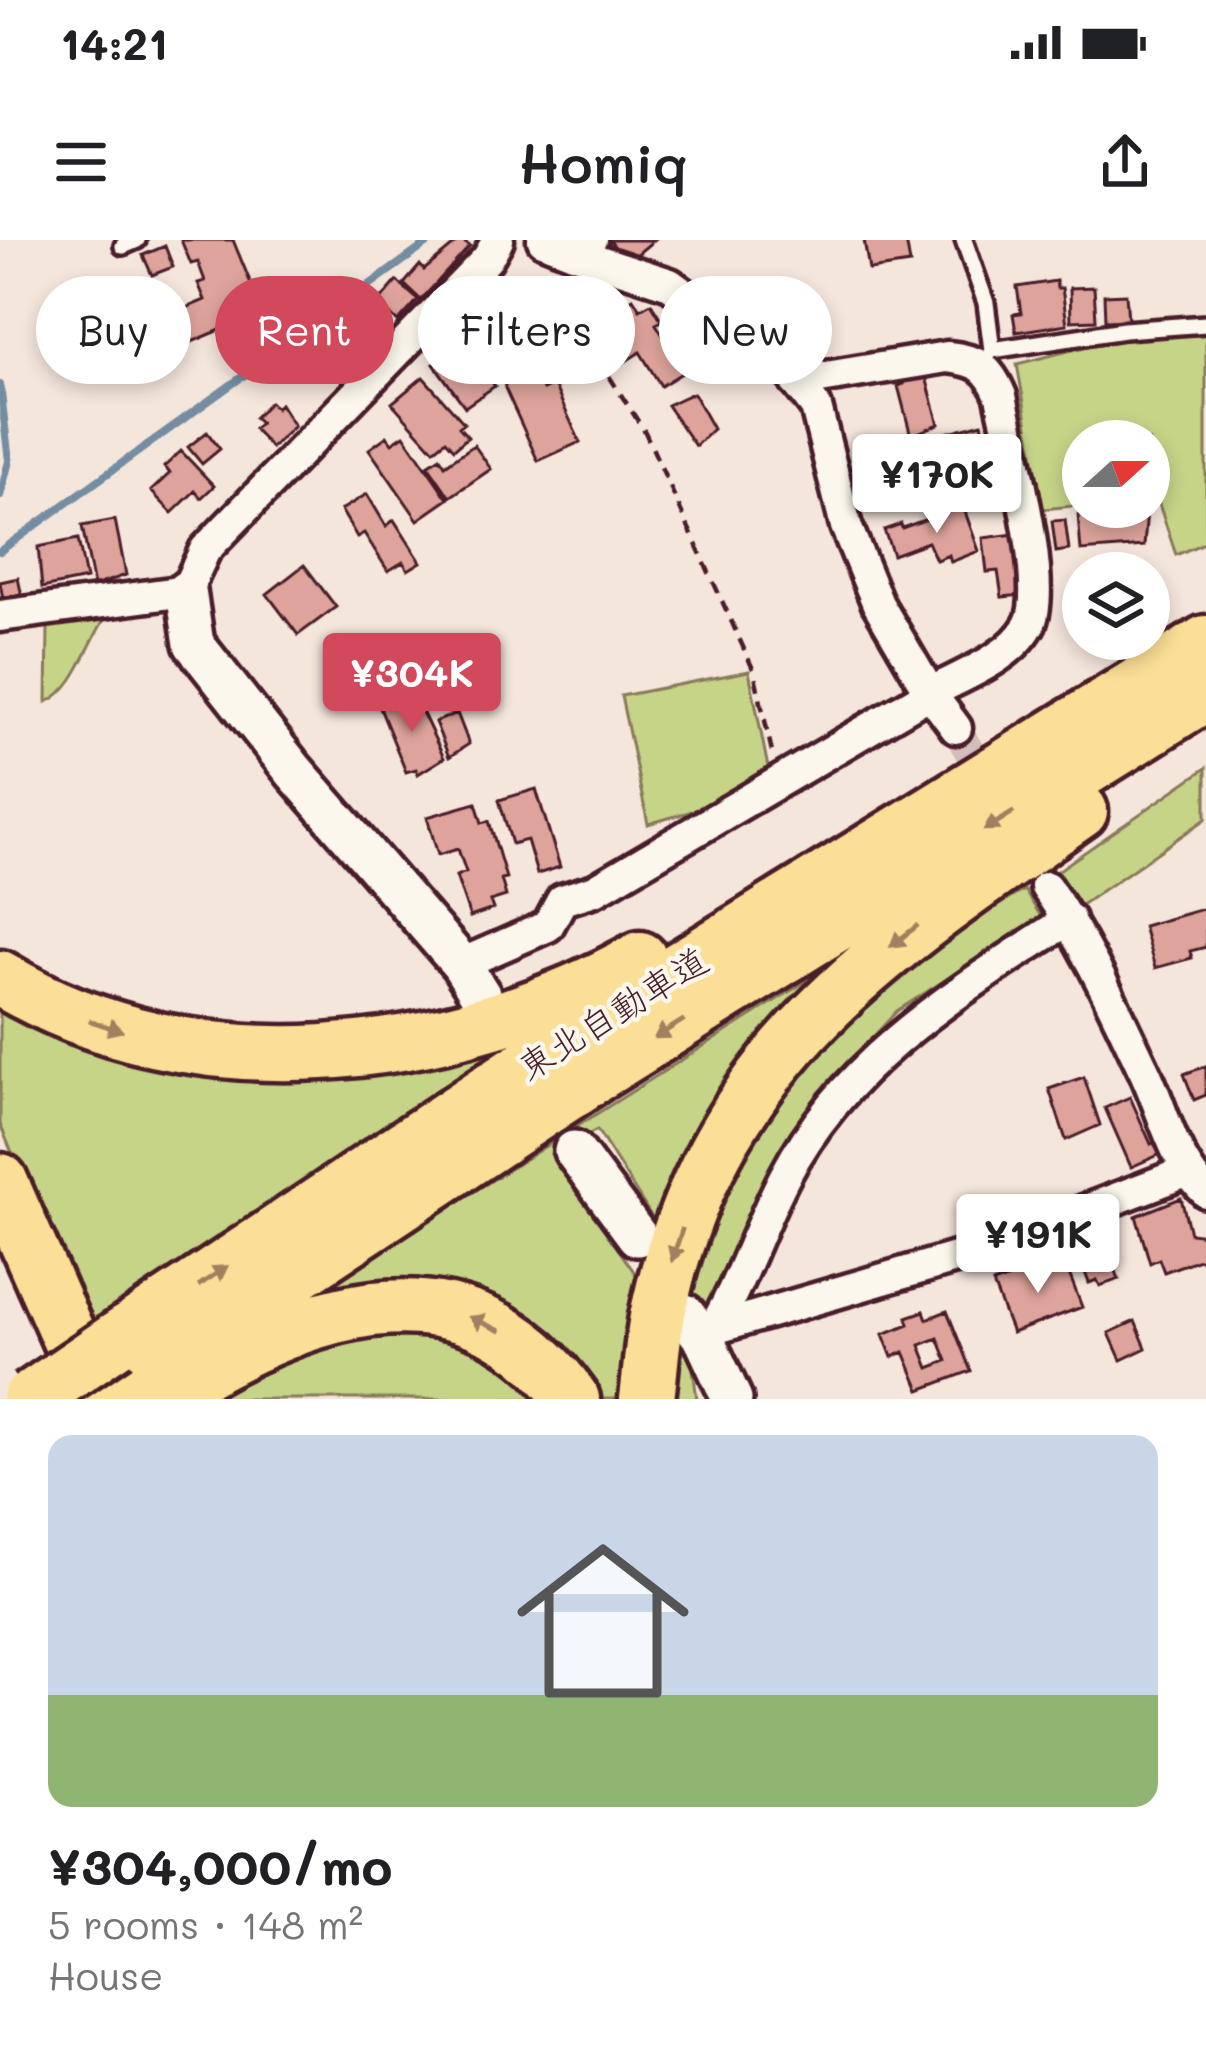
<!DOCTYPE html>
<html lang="en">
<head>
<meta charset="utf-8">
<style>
  :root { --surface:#fff; --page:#f6f6f6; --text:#202124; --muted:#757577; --accent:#d1495b }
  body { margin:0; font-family:Mali,"Klee One",sans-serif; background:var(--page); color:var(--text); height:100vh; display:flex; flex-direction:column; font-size:45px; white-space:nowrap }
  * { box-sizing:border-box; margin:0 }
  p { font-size:39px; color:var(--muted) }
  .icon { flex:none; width:66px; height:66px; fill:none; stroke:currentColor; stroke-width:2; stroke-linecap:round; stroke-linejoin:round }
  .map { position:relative; height:1159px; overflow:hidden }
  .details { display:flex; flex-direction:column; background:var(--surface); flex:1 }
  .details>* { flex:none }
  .banner { position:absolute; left:36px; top:36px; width:1134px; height:108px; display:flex; gap:24px }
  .needle { width:78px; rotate:69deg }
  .controls { position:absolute; left:1062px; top:180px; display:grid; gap:24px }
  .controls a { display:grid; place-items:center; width:108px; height:108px; border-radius:50%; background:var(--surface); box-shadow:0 6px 18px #0003; font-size:60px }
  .price { position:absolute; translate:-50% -102px; padding:0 27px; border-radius:12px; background:#fff; color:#222; font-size:39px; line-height:78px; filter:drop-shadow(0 3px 6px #0008) }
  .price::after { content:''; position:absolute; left:50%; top:72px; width:36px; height:27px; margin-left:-18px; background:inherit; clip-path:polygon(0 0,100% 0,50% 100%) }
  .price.on { background:var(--accent); color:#fff }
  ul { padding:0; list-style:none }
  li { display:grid; align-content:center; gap:24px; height:636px; padding:0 48px }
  li span { display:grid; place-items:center; height:372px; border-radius:24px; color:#555 }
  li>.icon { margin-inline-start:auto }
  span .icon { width:216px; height:216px; fill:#fffc; stroke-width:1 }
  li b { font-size:51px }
  .tag { padding:0 42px; border-radius:54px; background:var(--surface); box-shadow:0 6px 18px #0003; font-size:42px; line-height:108px }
  .tag.on { background:var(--accent); color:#fff }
  .status { display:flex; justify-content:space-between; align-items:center; height:84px; padding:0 60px; background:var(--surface); direction:ltr }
  .status svg { height:33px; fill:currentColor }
  header { display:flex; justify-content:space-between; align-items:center; height:156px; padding:0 48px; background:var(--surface); font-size:54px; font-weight:600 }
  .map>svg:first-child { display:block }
  .green { fill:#c6d488; stroke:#887a5a; stroke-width:3 }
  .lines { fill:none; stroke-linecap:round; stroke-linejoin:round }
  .stream { stroke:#748da2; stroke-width:8 }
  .building { fill:#dea49b; stroke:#4a1f2b; stroke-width:3; fill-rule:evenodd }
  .minor-tunnel { stroke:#d3beb9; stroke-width:30; stroke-dasharray:30 15; stroke-linecap:butt }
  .service-casing { stroke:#4a1f2b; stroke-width:24 }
  .minor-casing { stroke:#4a1f2b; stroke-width:39 }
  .tertiary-casing { stroke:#4a1f2b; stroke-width:48 }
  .motorway-casing { stroke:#4a1f2b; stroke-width:63 }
  .path { stroke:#4a1f2b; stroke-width:4.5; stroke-dasharray:12 9; stroke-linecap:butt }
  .service { stroke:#fbf7ec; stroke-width:15 }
  .minor { stroke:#fbf7ec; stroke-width:30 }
  .tertiary { stroke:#fbf7ec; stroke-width:39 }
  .motorway { stroke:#fbdf96; stroke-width:54 }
  .motorway-bridge-casing { stroke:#4a1f2b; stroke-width:63; stroke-linecap:butt }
  .motorway-bridge { stroke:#fbdf96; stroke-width:54 }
  .oneway { fill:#a27f60 }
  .labels { text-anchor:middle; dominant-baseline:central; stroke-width:9; stroke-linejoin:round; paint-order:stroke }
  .street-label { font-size:36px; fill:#4a1f2b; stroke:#fbf7ec }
</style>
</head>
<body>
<div class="status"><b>14:21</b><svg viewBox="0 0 49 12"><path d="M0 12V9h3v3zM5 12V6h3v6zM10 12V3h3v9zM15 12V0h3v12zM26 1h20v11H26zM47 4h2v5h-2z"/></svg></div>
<header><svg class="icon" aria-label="menu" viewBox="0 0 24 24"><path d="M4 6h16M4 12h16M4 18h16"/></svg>Homiq<svg class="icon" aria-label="share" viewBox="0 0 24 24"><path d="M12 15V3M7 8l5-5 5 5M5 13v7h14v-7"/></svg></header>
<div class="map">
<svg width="1206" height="1159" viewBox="0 0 1206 1159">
  <rect width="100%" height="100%" fill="#f5e6dc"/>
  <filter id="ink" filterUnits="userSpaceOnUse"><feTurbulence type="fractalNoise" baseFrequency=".00833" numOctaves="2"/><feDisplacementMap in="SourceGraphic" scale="24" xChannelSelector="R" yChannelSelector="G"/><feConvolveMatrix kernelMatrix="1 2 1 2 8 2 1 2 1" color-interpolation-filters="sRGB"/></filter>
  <g filter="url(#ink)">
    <path class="green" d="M1206,94V302L1176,315L1157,258H1149V201H1083V265L1043,269L1017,124L1124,97Z
      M106,377C87,404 77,448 47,462L48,386Z
      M749,431L770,538L706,567L648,584L621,456Z
      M1206,528V579L1080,666L1056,632Z
      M1024,650L1042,678L897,771L826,848L765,942L690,1107L697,1159H673C707,912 811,774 1024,650Z
      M811,738L818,747L704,888L655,982L597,890L551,914L647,1050L631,1159H596L559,1106L273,1079Z
      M0,754L106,808L544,794L222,1004L84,1087L0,884Z
      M444,1088L551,1159H193L328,1095Z"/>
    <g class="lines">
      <path class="stream" d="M0,145L9,221L0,256
        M0,311L432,0"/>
    </g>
    <path class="building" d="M181,0H233L258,61L237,70L242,81L187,104L174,73L205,60L198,43L205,41L198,22L191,24Z
      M460,0L470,6L421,60L404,44L420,25L424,30Z
      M609,0H654L628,22Z
      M864,0H906L910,24L869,30Z
      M165,6L173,27L152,35L143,15Z
      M397,41L418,60L398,82L378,63Z
      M1056,41L1057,48H1062L1067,84L1016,92L1013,74L1021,73L1017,47Z
      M1094,47L1096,80L1071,81L1070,48Z
      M1126,54L1128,80L1105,81L1104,55Z
      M633,58L640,69L651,63L662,81L656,84L685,131L661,146L640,112L620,125L590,78L618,59L622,65Z
      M511,65L531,82L503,116L483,99Z
      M688,79L728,116L706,139L670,98Z
      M571,90L593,129L565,145L546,105Z
      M464,103L495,146L465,167L434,124Z
      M924,130L939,184L911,196L898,146L904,144L902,136Z
      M516,133L519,141L536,133L543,150L554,145L580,202L538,221L505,148L504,138Z
      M423,137L464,183L459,187L468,197L454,209L446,200L434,210L392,163Z
      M693,153L713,189L695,206L667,165Z
      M270,162L276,168L280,164L294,186L271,208L254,189L260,183L254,178Z
      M982,183L988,206L996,203L1003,228L990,232L991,236L960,240L951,210L936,214L931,197Z
      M207,192L220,209L202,224L188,207Z
      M404,195L448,259L418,280L369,209L387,196L392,203Z
      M474,205L491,229L450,257L428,225L440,217L445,225Z
      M181,211L214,246L201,258L195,251L172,273L151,251L170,233L164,227Z
      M367,254L386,286L394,280L421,322L408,330L403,322L388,331L364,293L357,297L341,270Z
      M963,266L979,311L951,322L949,315L936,320L928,302L893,315L884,290L901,284L902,288Z
      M1147,270L1144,306L1081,311L1078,275Z
      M115,280L126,335L94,346L82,286Z
      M1065,280L1069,310L1056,312L1052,281Z
      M1015,294L1023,355L1002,357L998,331L987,332L983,298Z
      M78,299L86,339L42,348L38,307Z
      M304,325L336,367L298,395L267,354Z
      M18,338L23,361L4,365L0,342Z
      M414,455L444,518L418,534L416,529L406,532L380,468Z
      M457,473L469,504L449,517L435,482Z
      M536,549L560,627L537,634L527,600L512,604L499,560Z
      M476,563L482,583L489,581L506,638L501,639L506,656L490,661L493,669L470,677L456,636L466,632L458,609L438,615L427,577Z
      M1206,668V707L1190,711L1192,718L1155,728L1143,686Z
      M1206,826V855L1194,860L1184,834Z
      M1084,837L1100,885L1066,900L1049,849Z
      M1130,857L1151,904L1157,901L1163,913L1131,927L1105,868Z
      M1181,958L1190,993L1206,995V1021L1199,1019L1164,1032L1159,1019L1150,1023L1136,976Z
      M1100,988L1119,1039L1100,1046L1097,1040L1089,1043L1073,999Z
      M1063,1018L1082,1067L1012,1093L993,1044Z
      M924,1071L927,1079L947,1071L971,1131L920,1150L904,1112L892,1117L883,1094L909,1084L907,1077ZM938,1098L947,1121L929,1128L920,1105Z
      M1135,1081L1146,1108L1121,1120L1109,1093Z"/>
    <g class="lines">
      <path class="minor-tunnel" d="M956,488L993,553"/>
      <defs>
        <path id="service" d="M964,0L986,63L992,110L1124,90L1206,84
          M123,6L137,0"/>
        <path id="minor" d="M543,0L581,15L591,0
          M581,15L670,44L789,132L816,167L846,286L878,364L930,453C963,435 1010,419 1029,385C1050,348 1010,202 1001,156C989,127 978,120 947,117L796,142
          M0,376L186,351L205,310L487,19L498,0
          M1046,647C1085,702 1114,767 1143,828C1164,871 1172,919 1206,952
          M461,724L548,686L562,660L595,650L930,453L956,488
          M713,1089L979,1011L1186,932
          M705,1101C739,1051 757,989 785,936C847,817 961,750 1069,679"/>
        <path id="tertiary" d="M186,351L194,404L294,531L461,724L481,756
          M574,911L637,996
          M685,1074L705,1101L732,1159"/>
        <path id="motorway" d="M0,738C193,855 449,825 640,719
          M0,941L96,1159
          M115,1101L576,793L1206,403
          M185,1142C313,1065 471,1015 572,1159
          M107,1159L598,833L1206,453
          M647,1159C651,1129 652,1097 659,1068C715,813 882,710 1080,571"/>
      </defs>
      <use href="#service" class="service-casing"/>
      <use href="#minor" class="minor-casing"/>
      <use href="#tertiary" class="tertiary-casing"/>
      <use href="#motorway" class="motorway-casing"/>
      <path class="path" d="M574,44L568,72L645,192L754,431L772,512"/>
      <use href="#service" class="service"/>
      <use href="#minor" class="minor"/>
      <use href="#tertiary" class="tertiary"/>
      <use href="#motorway" class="motorway"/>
      <defs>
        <path id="motorway-bridge" d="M30,1159L115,1101"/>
      </defs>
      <use href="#motorway-bridge" class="motorway-bridge-casing"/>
      <use href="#motorway-bridge" class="motorway-bridge"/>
    </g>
    <defs><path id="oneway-solid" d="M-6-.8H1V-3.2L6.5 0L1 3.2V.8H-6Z" transform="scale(3)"/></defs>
    <g class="oneway">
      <use href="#oneway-solid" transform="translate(999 581) rotate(148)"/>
      <use href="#oneway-solid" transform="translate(904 696) rotate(142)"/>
      <use href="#oneway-solid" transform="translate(106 786) rotate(18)"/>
      <use href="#oneway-solid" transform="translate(669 789) rotate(148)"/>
      <use href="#oneway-solid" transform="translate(677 1005) rotate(108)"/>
      <use href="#oneway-solid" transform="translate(213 1036) rotate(-34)"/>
      <use href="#oneway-solid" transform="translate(485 1084) rotate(-156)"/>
    </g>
  </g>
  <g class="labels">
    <g class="street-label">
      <text transform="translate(612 772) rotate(-32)">東北自動車道</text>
    </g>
  </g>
</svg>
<div class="controls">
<a><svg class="needle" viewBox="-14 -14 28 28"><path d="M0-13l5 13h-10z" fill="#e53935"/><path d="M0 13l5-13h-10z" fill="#757577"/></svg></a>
<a><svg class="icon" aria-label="layers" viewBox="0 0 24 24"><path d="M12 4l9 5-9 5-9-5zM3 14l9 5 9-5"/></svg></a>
</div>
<b class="price" style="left:937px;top:296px">¥170K</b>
<b class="price on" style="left:412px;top:495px">¥304K</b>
<b class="price" style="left:1038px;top:1056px">¥191K</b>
<div class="banner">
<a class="tag">Buy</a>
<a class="tag on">Rent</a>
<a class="tag">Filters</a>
<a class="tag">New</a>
</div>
</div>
<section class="details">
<ul>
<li><span style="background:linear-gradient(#c9d6e8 70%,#8fb573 0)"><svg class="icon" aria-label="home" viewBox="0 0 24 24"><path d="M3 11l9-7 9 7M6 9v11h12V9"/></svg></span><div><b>¥304,000/mo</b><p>5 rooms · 148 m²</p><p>House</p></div></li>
</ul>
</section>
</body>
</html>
